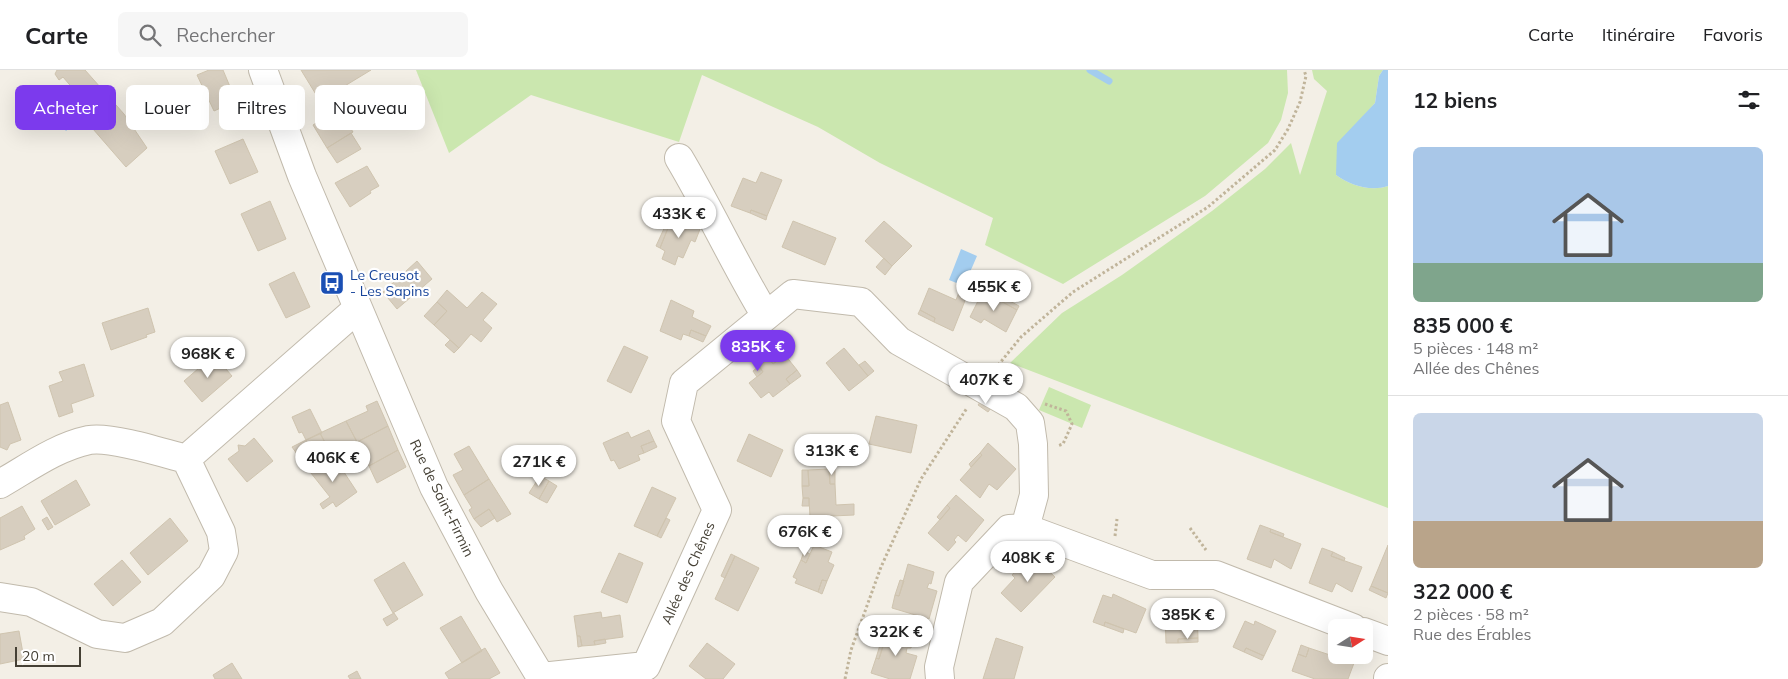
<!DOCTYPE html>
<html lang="fr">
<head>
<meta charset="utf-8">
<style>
  :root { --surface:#fff; --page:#f6f6f6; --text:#202124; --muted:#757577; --line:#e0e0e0; --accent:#7c3aed }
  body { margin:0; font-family:Mulish,sans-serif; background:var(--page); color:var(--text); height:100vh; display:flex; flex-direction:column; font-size:19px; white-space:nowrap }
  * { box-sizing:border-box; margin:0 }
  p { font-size:16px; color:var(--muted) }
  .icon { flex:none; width:28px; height:28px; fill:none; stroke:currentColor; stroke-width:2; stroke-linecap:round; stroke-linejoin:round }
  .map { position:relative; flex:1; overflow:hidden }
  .drawer { display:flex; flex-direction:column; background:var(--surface); width:400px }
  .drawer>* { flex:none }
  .banner { position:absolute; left:15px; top:15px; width:475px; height:45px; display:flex; gap:10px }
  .needle { width:32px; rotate:78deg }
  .buttons { position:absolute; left:1328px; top:549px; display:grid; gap:10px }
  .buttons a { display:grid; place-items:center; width:45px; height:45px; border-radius:8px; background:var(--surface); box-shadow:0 5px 20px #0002; font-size:25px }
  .scale { position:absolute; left:15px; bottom:12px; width:66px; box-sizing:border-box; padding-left:5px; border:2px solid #454035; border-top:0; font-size:14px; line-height:18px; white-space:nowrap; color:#454035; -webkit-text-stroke:4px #fff; paint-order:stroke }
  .price { position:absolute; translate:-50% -42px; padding:0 11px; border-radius:18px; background:#fff; color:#222; font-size:16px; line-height:32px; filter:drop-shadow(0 1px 2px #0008) }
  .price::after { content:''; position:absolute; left:50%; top:30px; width:15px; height:11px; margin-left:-8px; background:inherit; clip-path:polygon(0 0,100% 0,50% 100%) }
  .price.selected { background:var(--accent); color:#fff }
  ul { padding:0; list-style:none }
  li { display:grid; align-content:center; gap:10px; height:265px; padding:0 25px }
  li+li { border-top:1px solid var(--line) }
  li span { display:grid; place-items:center; height:155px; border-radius:8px; color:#555 }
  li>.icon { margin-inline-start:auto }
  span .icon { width:90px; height:90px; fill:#fffc; stroke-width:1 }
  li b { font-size:21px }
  h2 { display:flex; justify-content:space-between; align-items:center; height:60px; padding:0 25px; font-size:21px }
  .pill { padding:0 18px; border-radius:8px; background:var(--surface); box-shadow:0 5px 20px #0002; font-size:18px; line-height:45px }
  .pill.selected { background:var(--accent); color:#fff }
  header { display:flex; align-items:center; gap:30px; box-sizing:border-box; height:70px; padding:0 25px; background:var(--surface); border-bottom:1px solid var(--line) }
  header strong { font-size:24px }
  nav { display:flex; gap:28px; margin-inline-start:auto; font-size:18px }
  .search { width:350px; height:45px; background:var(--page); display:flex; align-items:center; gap:12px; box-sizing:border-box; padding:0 18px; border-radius:8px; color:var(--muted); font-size:19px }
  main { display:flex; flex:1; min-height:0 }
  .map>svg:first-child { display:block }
  .green { fill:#cbe7af }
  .water { fill:#a3cdef }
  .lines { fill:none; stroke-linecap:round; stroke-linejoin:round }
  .stream { stroke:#a3cdef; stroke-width:7 }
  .building { fill:#d7cebf; stroke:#cfc4af }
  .minor-casing { stroke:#c1baac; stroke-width:30 }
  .path { stroke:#c0b49a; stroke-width:3; stroke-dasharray:2.5 2.5; stroke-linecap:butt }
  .minor { stroke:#fff; stroke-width:28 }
  .labels { text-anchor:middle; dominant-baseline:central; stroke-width:4.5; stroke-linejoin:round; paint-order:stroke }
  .transit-label { font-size:14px; fill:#164399; stroke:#fff; text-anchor:start }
  .street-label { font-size:14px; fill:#454035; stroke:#fff }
</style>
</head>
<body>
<header>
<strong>Carte</strong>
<div class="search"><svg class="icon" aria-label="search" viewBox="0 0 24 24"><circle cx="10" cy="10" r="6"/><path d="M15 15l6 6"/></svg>Rechercher</div>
<nav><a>Carte</a><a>Itinéraire</a><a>Favoris</a></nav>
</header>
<main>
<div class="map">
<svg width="1388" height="609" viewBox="0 0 1388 609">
  <rect width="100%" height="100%" fill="#f3efe6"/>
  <path class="green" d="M416,0H1287L1288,23L1281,50L1268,73L1205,126L1063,214L985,175L993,148L880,93L818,57L702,5L679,72L531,25L449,83Z
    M1312,0H1383L1379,6L1375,33L1360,50L1336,105C1350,115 1370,122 1388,116V438L1010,293L1062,243L1122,205L1212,141L1265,99L1291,73L1300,105L1327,21L1314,9Z
    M1049,317L1091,335L1082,358L1039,340Z"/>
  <path class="water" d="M1383,0H1388V116C1370,122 1350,115 1336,105L1337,73L1375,33L1379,6Z
    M57,25L78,50L66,61L44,36Z
    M961,179L977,186L964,216L949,210Z"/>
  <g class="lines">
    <path class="stream" d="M1090,0L1109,11"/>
  </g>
  <path class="building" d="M57,0H85L124,44L147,78L126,97L93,59L107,48L99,39L94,43L63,7L59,10L55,4Z
    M209,0H223L236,31L214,41L197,5Z
    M301,0H371L320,31Z
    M332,43L337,52L344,48L353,62L327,78L313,55Z
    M351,63L361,79L337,93L327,78Z
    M243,69L258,102L230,114L215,81Z
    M367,96L379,116L370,121L371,123L350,137L335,113Z
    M761,102L782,110L767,146L751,140L750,143L731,136L743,108L756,113Z
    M270,131L286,169L258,181L241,144Z
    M751,140L767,146L766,150L750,143Z
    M682,146L702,154L695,172L691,170L683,188L678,186L675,195L662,189L665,181L660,178L670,153L677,156Z
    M793,151L836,168L825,195L782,177Z
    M884,151L912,176L892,196L865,171Z
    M667,152L670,153L660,178L656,176Z
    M884,188L892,196L885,205L876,197Z
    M417,191L432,209L397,239L383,222Z
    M294,202L310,237L286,248L269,214Z
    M929,218L956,230L960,220L968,223L953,261L934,252L935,248L920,240Z
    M447,220L467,238L482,222L497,234L483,250L492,258L481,272L471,264L459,278L434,255L447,241L437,232Z
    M983,221L1017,240L1006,262L984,249L981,253L970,247Z
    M997,224L1019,236L1017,240L995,228Z
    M671,230L694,241L692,247L711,256L706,266L691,260L689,266L683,264L681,270L660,261Z
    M437,232L447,241L434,255L424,246Z
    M148,238L155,262L146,265L147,267L111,280L102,253Z
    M920,240L935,248L934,252L918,244Z
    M691,260L706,266L703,272L689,266Z
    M450,270L459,278L454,283L445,275Z
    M624,276L648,287L631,323L607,311Z
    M844,278L868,306L849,321L826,293Z
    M780,280L785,285L773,294L769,288Z
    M214,285L232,306L202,332L184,311Z
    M785,285L797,300L786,309L790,314L773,327L769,322L761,328L749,313L763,302L759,296L769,288L773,294Z
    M865,291L874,301L868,306L859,295Z
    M84,294L94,326L71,334L73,342L59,347L49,316L63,311L59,302Z
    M759,296L763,302L757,307L753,301Z
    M797,300L801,306L790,314L786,309Z
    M983,328L993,335L988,342L978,335Z
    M377,331L388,356L357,372L346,351L368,341L366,336Z
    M8,332L21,370L10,374L7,380L0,377V335Z
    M310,339L322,363L306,370L302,362L299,363L292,347Z
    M876,346L917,355L911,383L869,374Z
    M346,351L357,372L331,384L320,363Z
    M388,356L398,380L369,396L357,372Z
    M649,360L654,371L641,376L644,383L638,385L640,390L619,399L614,390L611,391L603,373L628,362L631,368Z
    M320,363L331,384L321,389L314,376L310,378L306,370Z
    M749,364L783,380L771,407L737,391Z
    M254,368L273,391L247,412L228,389L239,381L238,375L245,376Z
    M306,370L316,392L307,398L292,377Z
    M654,371L657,377L644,383L641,376Z
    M988,373L1016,399L997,420L989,414L980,428L960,410L982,385L980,383Z
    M469,376L489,409L464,425L453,405L463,400L454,384Z
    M398,380L406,397L377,413L369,396Z
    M980,383L982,385L971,397L969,394Z
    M323,388L330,398L338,393L357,422L336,437L333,432L323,439L320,434L330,427L307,398Z
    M829,399L830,414H835L836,435L854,434V445L810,447L809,428H803L802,416H809L808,400Z
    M829,399H835V414H830Z
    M802,400H808L809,416H802Z
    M540,406L549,411L539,429L529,423Z
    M489,409L511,444L497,452L489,439L474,449L469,440L472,438L464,425Z
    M76,410L90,435L55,455L41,431Z
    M549,411L557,416L547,433L539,429Z
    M652,417L676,428L657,466L634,456Z
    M956,425L984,450L966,472L958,465L954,470L956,472L948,481L928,463L950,438L947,435Z
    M803,428H809V436H802Z
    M947,435L950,438L940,450L937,447Z
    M22,436L35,459L24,466L25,469L0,480V448Z
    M489,439L495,448L481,457L474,449Z
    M47,447L53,457L48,460L42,450Z
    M170,448L188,471L148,505L130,483Z
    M666,448L670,450L661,468L657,466Z
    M1260,455L1271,459L1270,462L1301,474L1291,499L1274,489L1271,498L1247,489Z
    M1271,459L1284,464L1283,467L1270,462Z
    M814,475L832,482L828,492L834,495L827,511L822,510L818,522L795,513L797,509L793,507L801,490L806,493Z
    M1388,475V523L1371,516Z
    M1322,478L1333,482L1331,486L1362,497L1352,522L1336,513L1332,522L1309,513Z
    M804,481L810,484L806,493L801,490Z
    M1333,482L1345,488L1344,491L1331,486Z
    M619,483L643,493L627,533L601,522Z
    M731,484L735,486L725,508L721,506Z
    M1031,484L1055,507L1021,542L1001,523L1015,508L1012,505Z
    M735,486L759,498L738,541L715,529Z
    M122,490L141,512L113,536L94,514Z
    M404,492L423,525L393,543L374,510Z
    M908,494L934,502L931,514L929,513L927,518L937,521L929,549L892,538L895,525L899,526Z
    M822,510L827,511L822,524L818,522Z
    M900,510L904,511L899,526L895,525Z
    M1371,516L1388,523L1386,528L1369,520Z
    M1113,524L1146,539L1136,563L1105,552L1104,556L1093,552L1103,525L1112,528Z
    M1197,539L1198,568L1178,569V573H1166L1165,545L1175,544L1174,540Z
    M601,542L602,548L620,545L623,567L594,571L595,575L582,576L580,566H577L574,546Z
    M394,543L398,549L387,556L383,549Z
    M461,546L482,581L462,593L440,558Z
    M1245,551L1254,555L1255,551L1276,561L1264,586L1246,578L1244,582L1233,577Z
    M1105,552L1124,559L1123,563L1104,556Z
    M888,560L914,566L911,578H907L906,583L917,586L910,609H890L871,603L876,588L879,589Z
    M19,561L24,589L0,594V564Z
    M577,566H580L582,576L578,577Z
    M996,568L1023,577L1014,609H983Z
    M1198,568V572L1178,573V569Z
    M605,569L606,573L595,575L594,571Z
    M707,573L735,594L723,609H706L689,596Z
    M880,575L883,576L879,589L876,588Z
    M1301,575L1309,578L1306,587L1298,584Z
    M485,578L500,603L489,609H449L445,603Z
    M1246,578L1264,586L1262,590L1244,582Z
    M1309,578L1354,593L1348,609H1315L1292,601L1298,584L1306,587Z
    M232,593L242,609H215L213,605Z
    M357,601L361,609H350L348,606Z"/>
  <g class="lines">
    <defs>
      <path id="minor" d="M263,0L302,106L434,417L489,521L542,609
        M679,88C710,140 735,195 766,246
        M186,389L357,239
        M0,414C28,398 56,377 89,370C111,366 164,383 186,389
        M0,527L31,532L97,564L125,568L162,552L211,506L224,481L221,462L186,389
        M1364,562L1388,571
        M541,607L646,596L717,440L676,351L684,313L793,224L861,232L899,271L1016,337L1030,353L1033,374L1034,425L1025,458
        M940,609L939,597L959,512L1009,459L1025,458L1152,505H1216L1353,558
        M1388,609V608"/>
    </defs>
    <use href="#minor" class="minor-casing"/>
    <path class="path" d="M995,299L1021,267L1073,222L1208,137L1275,80L1288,59L1300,32L1306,6L1304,0
      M1045,334L1066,341L1072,354L1063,374L1057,376
      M1190,458L1206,480
      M1115,466L1117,449
      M845,609L851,580L881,497L921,409L967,338"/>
    <use href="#minor" class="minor"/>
  </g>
  <defs>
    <symbol id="bus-square" viewBox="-11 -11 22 22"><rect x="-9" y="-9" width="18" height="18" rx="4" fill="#1a4fb4" stroke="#fff"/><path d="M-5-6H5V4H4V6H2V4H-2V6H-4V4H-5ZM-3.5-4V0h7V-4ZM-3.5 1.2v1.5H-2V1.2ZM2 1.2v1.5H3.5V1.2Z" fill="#fff"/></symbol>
  </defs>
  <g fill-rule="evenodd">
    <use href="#bus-square" x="318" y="199" width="28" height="28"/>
  </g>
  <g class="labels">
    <g class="transit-label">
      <text x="350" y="205">Le Creusot<tspan x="350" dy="16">- Les Sapins</tspan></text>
    </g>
    <g class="street-label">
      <text transform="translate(442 428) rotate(64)">Rue de Saint-Firmin</text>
      <text transform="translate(688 503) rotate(-66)">Allée des Chênes</text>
    </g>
  </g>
</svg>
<div class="buttons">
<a><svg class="needle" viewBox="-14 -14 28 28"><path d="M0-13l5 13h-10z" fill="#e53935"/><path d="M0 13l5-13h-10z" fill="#757577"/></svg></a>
</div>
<div class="scale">20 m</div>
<b class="price" style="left:679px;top:169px">433K €</b>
<b class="price" style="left:994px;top:242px">455K €</b>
<b class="price selected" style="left:758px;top:302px">835K €</b>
<b class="price" style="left:208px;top:309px">968K €</b>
<b class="price" style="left:986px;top:335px">407K €</b>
<b class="price" style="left:832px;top:406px">313K €</b>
<b class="price" style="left:333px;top:413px">406K €</b>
<b class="price" style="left:539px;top:417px">271K €</b>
<b class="price" style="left:805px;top:487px">676K €</b>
<b class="price" style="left:1028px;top:513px">408K €</b>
<b class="price" style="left:1188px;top:570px">385K €</b>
<b class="price" style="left:896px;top:587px">322K €</b>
<div class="banner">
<a class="pill selected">Acheter</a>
<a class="pill">Louer</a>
<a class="pill">Filtres</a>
<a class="pill">Nouveau</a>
</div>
</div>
<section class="drawer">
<h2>12 biens<svg class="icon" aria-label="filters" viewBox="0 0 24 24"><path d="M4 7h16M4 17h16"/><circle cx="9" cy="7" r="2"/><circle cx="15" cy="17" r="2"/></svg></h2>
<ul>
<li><span style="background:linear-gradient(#a9c7e8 75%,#7fa58c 0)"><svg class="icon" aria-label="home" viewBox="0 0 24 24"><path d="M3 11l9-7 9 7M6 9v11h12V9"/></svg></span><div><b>835 000 €</b><p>5 pièces · 148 m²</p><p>Allée des Chênes</p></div></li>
<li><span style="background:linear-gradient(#c9d6e8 70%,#b9a48a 0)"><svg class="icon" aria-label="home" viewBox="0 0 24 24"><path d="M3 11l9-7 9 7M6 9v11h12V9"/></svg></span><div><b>322 000 €</b><p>2 pièces · 58 m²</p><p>Rue des Érables</p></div></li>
</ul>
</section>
</main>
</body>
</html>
